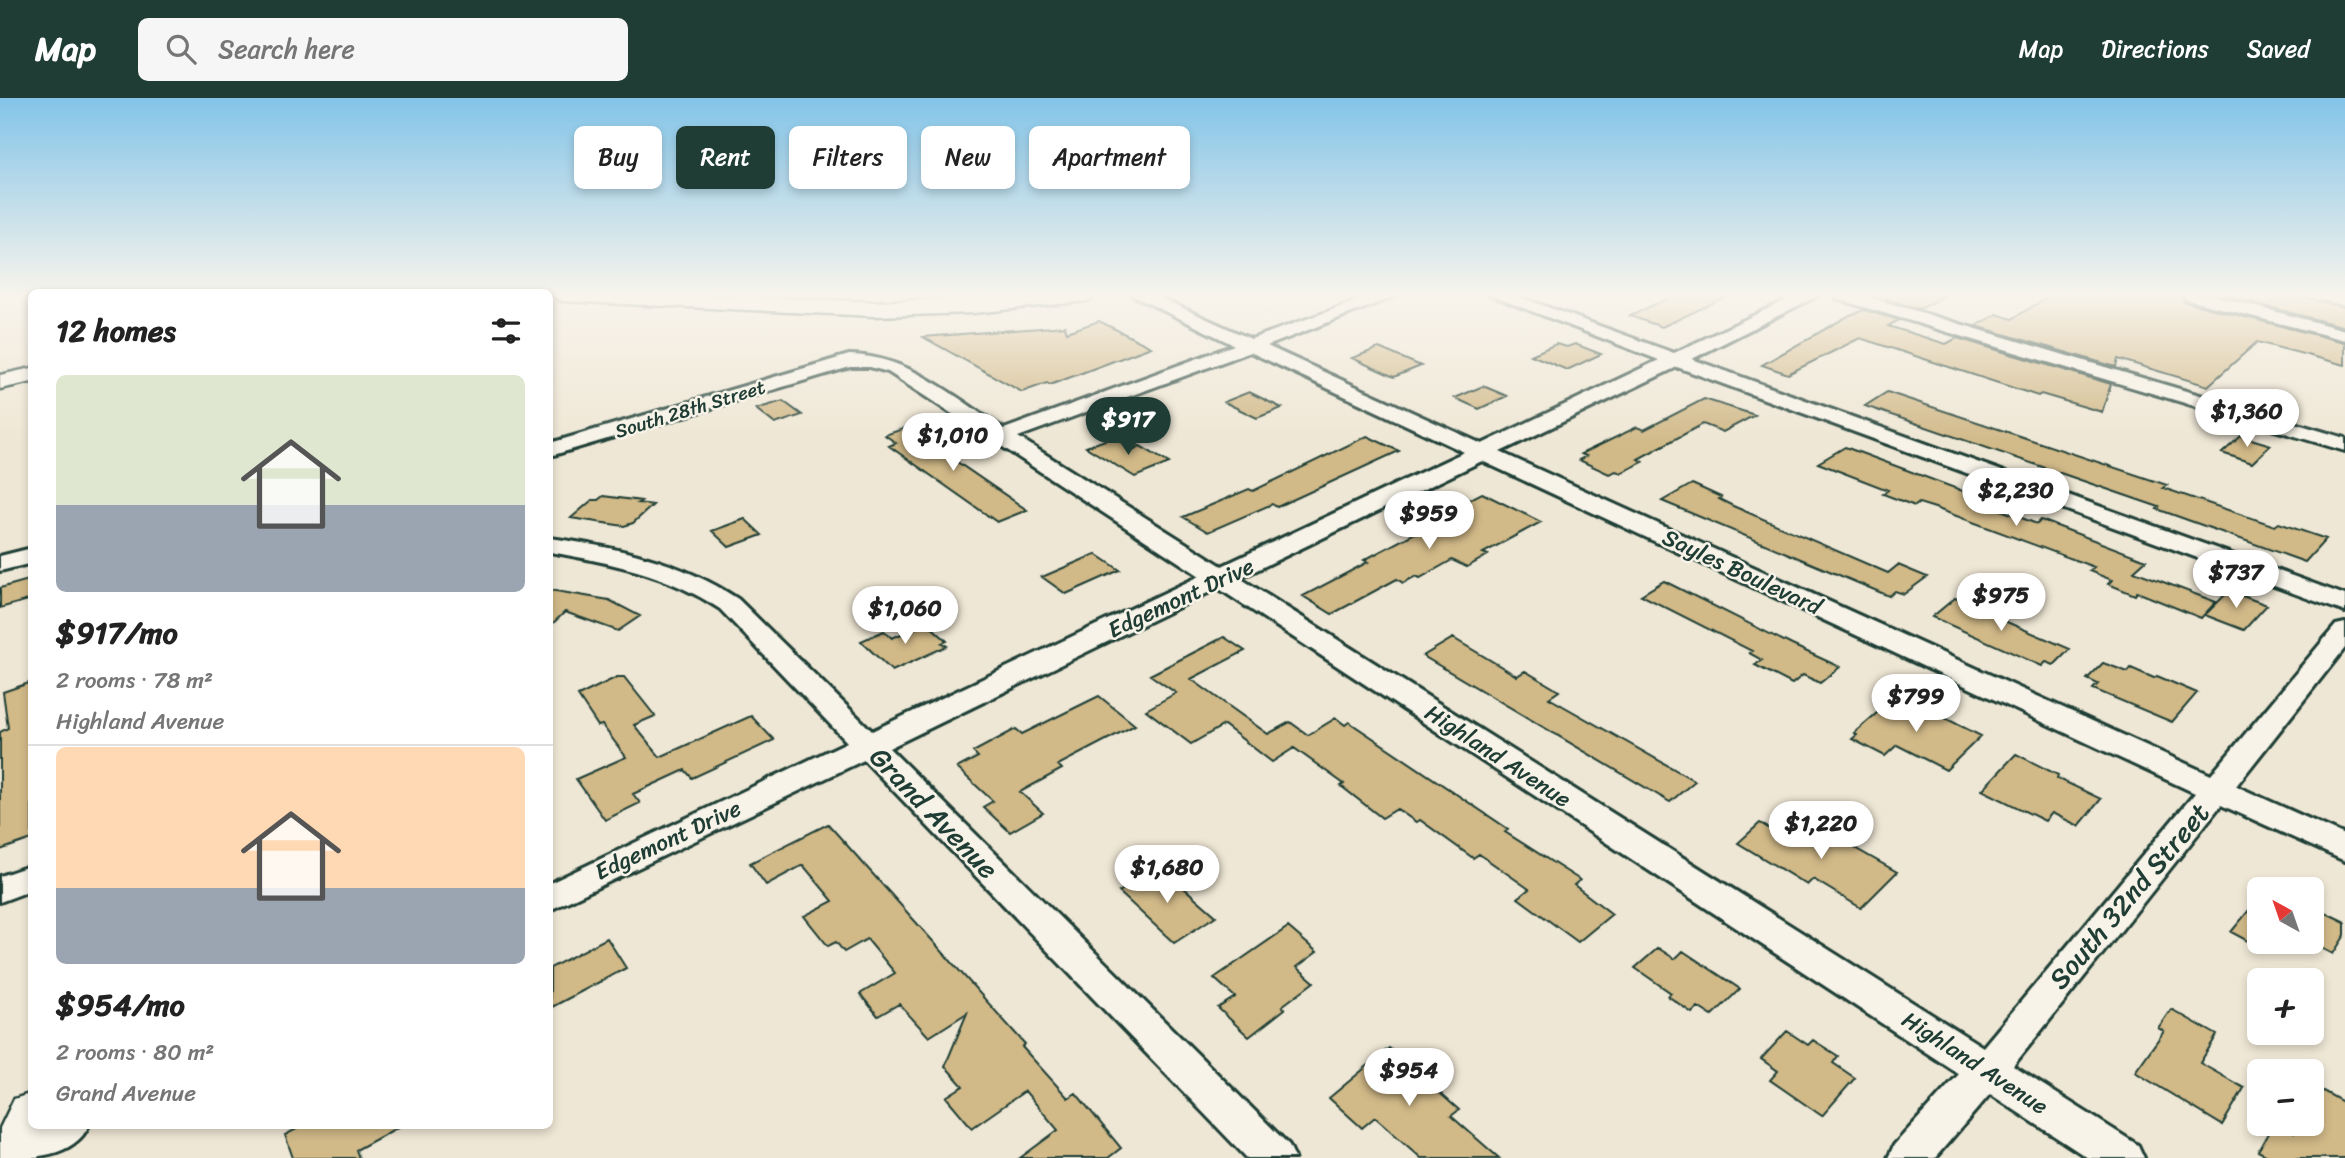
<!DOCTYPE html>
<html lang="en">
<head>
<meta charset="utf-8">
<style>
  :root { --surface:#fff; --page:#f6f6f6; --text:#222; --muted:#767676; --line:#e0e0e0; --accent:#1f3d34 }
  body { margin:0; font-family:Sriracha,sans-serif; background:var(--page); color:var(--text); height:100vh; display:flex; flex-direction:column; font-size:26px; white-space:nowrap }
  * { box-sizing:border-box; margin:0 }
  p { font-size:23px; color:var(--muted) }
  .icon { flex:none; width:38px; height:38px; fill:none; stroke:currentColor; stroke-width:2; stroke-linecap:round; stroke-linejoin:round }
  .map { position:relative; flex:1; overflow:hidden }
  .side { position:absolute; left:28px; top:191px; width:525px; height:840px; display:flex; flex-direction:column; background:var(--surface); border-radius:10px; box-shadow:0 4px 10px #0003 }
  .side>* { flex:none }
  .top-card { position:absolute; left:574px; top:28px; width:665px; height:63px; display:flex; gap:14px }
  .needle { width:46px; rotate:320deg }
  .controls { position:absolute; left:2247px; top:779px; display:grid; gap:14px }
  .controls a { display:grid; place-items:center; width:77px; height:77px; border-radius:10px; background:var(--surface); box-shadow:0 4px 10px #0003; font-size:35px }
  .price { position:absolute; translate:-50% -60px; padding:0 16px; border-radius:24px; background:#fff; color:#222; font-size:23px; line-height:46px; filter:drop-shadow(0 2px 4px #0008) }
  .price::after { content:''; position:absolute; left:50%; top:42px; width:21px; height:16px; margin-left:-10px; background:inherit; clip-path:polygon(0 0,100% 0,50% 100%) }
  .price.active { background:var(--accent); color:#fff }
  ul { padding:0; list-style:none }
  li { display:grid; align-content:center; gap:14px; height:371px; padding:0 28px }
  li+li { border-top:2px solid var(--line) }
  li span { display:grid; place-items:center; height:217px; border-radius:10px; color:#555 }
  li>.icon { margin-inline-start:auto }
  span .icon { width:126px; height:126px; fill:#fffc; stroke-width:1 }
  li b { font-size:30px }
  h2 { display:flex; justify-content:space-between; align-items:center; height:84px; padding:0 28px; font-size:30px }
  .tag { padding:0 24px; border-radius:10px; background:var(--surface); box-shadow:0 4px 10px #0003; font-size:24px; line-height:63px }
  .tag.active { background:var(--accent); color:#fff }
  header { display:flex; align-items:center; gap:42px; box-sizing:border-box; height:98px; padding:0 35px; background:var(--accent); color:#fff }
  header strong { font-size:33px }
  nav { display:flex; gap:38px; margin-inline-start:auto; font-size:24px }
  .search { width:490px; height:63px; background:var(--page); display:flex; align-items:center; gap:18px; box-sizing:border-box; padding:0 24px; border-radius:10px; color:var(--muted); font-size:26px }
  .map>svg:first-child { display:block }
  .building { fill:#d1b988; stroke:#1f3d34; stroke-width:2 }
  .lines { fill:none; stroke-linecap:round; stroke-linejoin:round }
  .minor-casing { stroke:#1f3d34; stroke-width:6 }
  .major-casing { stroke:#1f3d34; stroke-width:5 }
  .minor { fill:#f7f3e8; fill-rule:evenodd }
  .major { fill:#f7f3e8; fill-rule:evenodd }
  .labels { text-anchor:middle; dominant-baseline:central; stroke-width:5; stroke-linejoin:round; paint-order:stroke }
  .far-street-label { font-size:19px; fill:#1f3d34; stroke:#f7f3e8 }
  .street-label { font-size:23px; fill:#1f3d34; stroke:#f7f3e8 }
  .near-street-label { font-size:28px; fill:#1f3d34; stroke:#f7f3e8 }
</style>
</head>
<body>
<header>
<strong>Map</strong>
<div class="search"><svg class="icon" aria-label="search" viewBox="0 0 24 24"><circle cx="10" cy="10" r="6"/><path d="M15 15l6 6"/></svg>Search here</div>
<nav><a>Map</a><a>Directions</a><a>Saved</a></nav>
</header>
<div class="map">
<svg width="2345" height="1060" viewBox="0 0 2345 1060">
  <rect width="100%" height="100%" fill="#efe7d5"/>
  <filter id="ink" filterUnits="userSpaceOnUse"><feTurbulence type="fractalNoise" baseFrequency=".0143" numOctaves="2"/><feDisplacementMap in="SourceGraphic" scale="14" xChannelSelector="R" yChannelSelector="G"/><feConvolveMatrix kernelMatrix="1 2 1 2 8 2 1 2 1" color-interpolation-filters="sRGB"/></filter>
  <g filter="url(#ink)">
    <path class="building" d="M1674,197H1730L1662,229L1630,218Z
      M1893,197H1946L1920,211L1885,201Z
      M2051,197H2181L2184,204L2345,244V267L2257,244L2208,288L2118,261L2116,269L1976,228L1997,216L2012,221Z
      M2223,197H2297L2345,209V229Z
      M1864,212L1899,222L1888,228L1946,246L1957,240L2111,286L2102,314L2041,296L2038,298L1860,240L1788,276L1762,267L1850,217Z
      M1099,223L1151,249L1050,287L1047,285L1022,294L923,239L1065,228L1067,234Z
      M1556,246L1567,249L1575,246L1601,256L1567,272L1531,257Z
      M1379,250L1421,268L1394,279L1352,260Z
      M1483,288L1507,298L1479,311L1455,300Z
      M1249,294L1282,310L1257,320L1224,304Z
      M1887,294L2167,387L2163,390L2275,428L2279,425L2326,441L2305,464L2157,411L2159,409L1865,308Z
      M1704,301L1755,317L1723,334L1703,326L1638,361L1643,364L1621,375L1616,373L1609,376L1579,362L1586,358L1581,356L1637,329L1644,332Z
      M783,303L802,317L775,326L756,311Z
      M914,327L951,353L946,355L947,357L1027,412L997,424L889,348L896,345L885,337Z
      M1367,338L1399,353L1277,409L1272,406L1208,434L1183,419L1249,391L1253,393Z
      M2241,338L2271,347L2252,365L2222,355Z
      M1113,339L1134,351L1140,348L1169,365L1135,379L1086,349Z
      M1845,349L1995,405L1991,408L2037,426L2041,422L2146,462L2134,473L2216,504L2201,520L2137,494L2135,497L2108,486L2112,482L2089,473L2094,469L1935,410L1919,405L1915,408L1883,396L1888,392L1818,365Z
      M1692,386L1721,399L1719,401L1733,408L1888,475L1898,467L1927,479L1904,496L1895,493L1889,498L1662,403Z
      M1482,395L1541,424L1483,455L1488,457L1467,469L1452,462L1420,480L1416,478L1403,485L1397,481L1332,516L1303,498L1368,464L1364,462L1451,416L1459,411L1455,409Z
      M603,398L641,403L638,405L653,407L633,425L624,428L571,420L592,402H598Z
      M745,421L762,437L729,449L712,433Z
      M1096,456L1120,472L1066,496L1042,479Z
      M32,481V501L0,510V490Z
      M1664,483L1792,547L1840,569L1820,585L1803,577L1792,586L1755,567L1762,562L1749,555L1752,553L1641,497Z
      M550,492L609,502L640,518L618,533L565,514L550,528Z
      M2229,493L2267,507L2244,532L2205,517Z
      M1955,500L1990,515L1988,516L2070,551L2054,567L2046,564L2042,568L1932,519Z
      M927,525L947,543L942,545L947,548L892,573L861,543L884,533L892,540Z
      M1224,539L1245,553L1191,581L1268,636L1290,624L1308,637L1336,620L1345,627L1349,624L1508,731L1505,734L1580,782L1574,787L1612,816L1578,844L1518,800L1529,791L1479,756L1473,760L1420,722L1416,724L1397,711L1382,720L1341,688L1344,686L1294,650L1272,664L1224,627L1191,646L1146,612L1176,595L1150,577Z
      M1453,540L1517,578L1525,573L1559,593L1549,600L1695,683L1670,704L1423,558Z
      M2103,565L2128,574L2131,570L2154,580L2157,578L2197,595L2172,624L2093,591L2098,586L2087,581Z
      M617,579H624L655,618L634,627L660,659L751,618L774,642L692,680L685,672L633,696L640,705L605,722L576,681L626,659L602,627L598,628L578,598Z
      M32,584V741L0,752V634L8,630L3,594Z
      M1099,598L1135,627L1058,667L1062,671L1020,694L1043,715L1010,734L983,709L993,703L957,670L978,659L973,654L1016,631L1022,636Z
      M1894,600L1930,617L1933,614L1981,638L1946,672L1897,647L1885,658L1852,641L1857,637L1854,635Z
      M2016,656L2058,677L2057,680L2101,701L2079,728L2052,715L2045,723L1982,692Z
      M1760,725L1775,734L1785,726L1801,736L1812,726L1897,774L1861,810L1813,781L1807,787L1738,745Z
      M828,726L1025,946L1022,949L1068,1000L1076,995L1121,1050L1108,1060H1020L1058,1032L1025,993L972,1030L946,999L963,988L945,968L967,915L929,939L899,906L878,918L860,896L895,875L867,841L844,854L836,844L828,848L804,818L833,803L803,767L766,787L750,765Z
      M1160,769L1216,818L1174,845L1119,794Z
      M2259,800V849L2231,834Z
      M2312,808L2345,824V837L2333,856L2312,845Z
      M1288,829L1317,854L1297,869L1314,884L1282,908L1285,911L1249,939L1218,910L1235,899L1214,880Z
      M607,840L626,870L550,910V870Z
      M1658,850L1675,861L1683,853L1740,891L1712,918L1698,909L1692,915L1668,898L1671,895L1635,870Z
      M2171,911L2217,937L2200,965L2244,990L2222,1027L2135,974L2164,933L2158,930Z
      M1787,933L1808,947L1813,942L1838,958L1833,965L1855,980L1822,1018L1770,982L1778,973L1761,961Z
      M1389,950L1411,969L1424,957L1447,976L1433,989L1459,1012L1451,1018L1499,1060H1421L1375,1019L1362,1030L1329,1000Z
      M2312,987L2345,1005V1060H2271L2258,1053L2273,1026L2294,1035L2299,1026H2312Z
      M304,1027H402L356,1052L359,1060H293L285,1037Z"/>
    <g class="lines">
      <defs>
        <path id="minor" d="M1132,197H1154L1251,241L1374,197H1398L1267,248L1482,346L1659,262L1490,197H1514L1674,255L1797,197H1819L1692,261L2345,497V514L1677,269L1500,354L2211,677L2336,527L2345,525V550L2236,688L2345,737V763L2221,707L2013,968L2138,1047L2144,1060H2088L1990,996L1935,1060H1888L1894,1047L1959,976L1218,490L889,650L1289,1047L1295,1060H1247L864,662L550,812V785L847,644L720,511C667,476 612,465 550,454V440C616,449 681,463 738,501L872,633L1200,478L888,274L870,269H850L550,358V345L849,257C908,257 956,300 1004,331L1234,247ZM1250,254L1464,354L1222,468L1018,339ZM1482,363L2195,695L1983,949L1240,480Z
          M1835,197H1862L2345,340V353L1837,201Z
          M2183,197H2212L2345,232V242L2185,201Z
          M32,450V465L0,473V458Z
          M32,767V792L0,804V778Z
          M32,1025V1027H89C74,1060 31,1060 0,1060L3,1039Z"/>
        <path id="major" d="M551,197H711L874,204L1018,197H1098L1087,203L973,215L874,218L562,203Z
          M32,270V284L0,291V277Z
          M32,995V1027H53L38,1060H0V1030L14,1001Z"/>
      </defs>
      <use href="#minor" class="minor-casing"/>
      <use href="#major" class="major-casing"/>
      <use href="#minor" class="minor"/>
      <use href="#major" class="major"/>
    </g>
  </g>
  <linearGradient id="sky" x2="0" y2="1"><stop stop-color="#83c4e8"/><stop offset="0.57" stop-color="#f8f4ec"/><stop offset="1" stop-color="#f8f4ec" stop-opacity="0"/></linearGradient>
  <rect width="2345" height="346" fill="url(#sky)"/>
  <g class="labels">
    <g class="far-street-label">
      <text transform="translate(690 311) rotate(-17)">South 28th Street</text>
    </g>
    <g class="street-label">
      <text transform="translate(1742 474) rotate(25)">Sayles Boulevard</text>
      <text transform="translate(1181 500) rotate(-25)">Edgemont Drive</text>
      <text transform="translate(1498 658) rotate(33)">Highland Avenue</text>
      <text transform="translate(668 742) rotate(-25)">Edgemont Drive</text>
      <text transform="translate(1975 965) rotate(33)">Highland Avenue</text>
    </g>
    <g class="near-street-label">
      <text transform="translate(934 715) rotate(46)">Grand Avenue</text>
      <text transform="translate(2129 798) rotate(-50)">South 32nd Street</text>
    </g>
  </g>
</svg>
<div class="controls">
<a><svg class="needle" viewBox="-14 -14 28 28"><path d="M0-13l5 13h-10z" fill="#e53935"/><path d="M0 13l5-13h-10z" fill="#767676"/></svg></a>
<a>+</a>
<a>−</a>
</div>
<b class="price" style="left:2247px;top:351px">$1,360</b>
<b class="price active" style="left:1128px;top:359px">$917</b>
<b class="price" style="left:953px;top:375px">$1,010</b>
<b class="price" style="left:2016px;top:430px">$2,230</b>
<b class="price" style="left:1429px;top:453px">$959</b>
<b class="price" style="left:2236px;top:512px">$737</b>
<b class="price" style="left:2001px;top:535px">$975</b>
<b class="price" style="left:905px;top:548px">$1,060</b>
<b class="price" style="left:1916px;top:636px">$799</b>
<b class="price" style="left:1821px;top:763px">$1,220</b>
<b class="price" style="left:1167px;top:807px">$1,680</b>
<b class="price" style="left:1409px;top:1010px">$954</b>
<div class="top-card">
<a class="tag">Buy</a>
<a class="tag active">Rent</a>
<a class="tag">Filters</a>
<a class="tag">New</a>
<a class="tag">Apartment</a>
</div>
<section class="side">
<h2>12 homes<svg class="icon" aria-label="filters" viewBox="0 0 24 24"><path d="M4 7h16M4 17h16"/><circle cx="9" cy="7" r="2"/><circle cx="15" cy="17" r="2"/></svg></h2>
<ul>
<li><span style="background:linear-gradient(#dfe7d0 60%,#9aa5b1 0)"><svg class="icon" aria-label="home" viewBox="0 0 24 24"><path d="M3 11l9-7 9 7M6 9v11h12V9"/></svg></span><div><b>$917/mo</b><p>2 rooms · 78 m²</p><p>Highland Avenue</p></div></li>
<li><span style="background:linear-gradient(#ffd9b3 65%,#9aa5b1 0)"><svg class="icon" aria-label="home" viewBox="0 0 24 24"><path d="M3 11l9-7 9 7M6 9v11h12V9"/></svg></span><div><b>$954/mo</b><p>2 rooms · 80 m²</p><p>Grand Avenue</p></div></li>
</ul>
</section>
</div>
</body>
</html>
